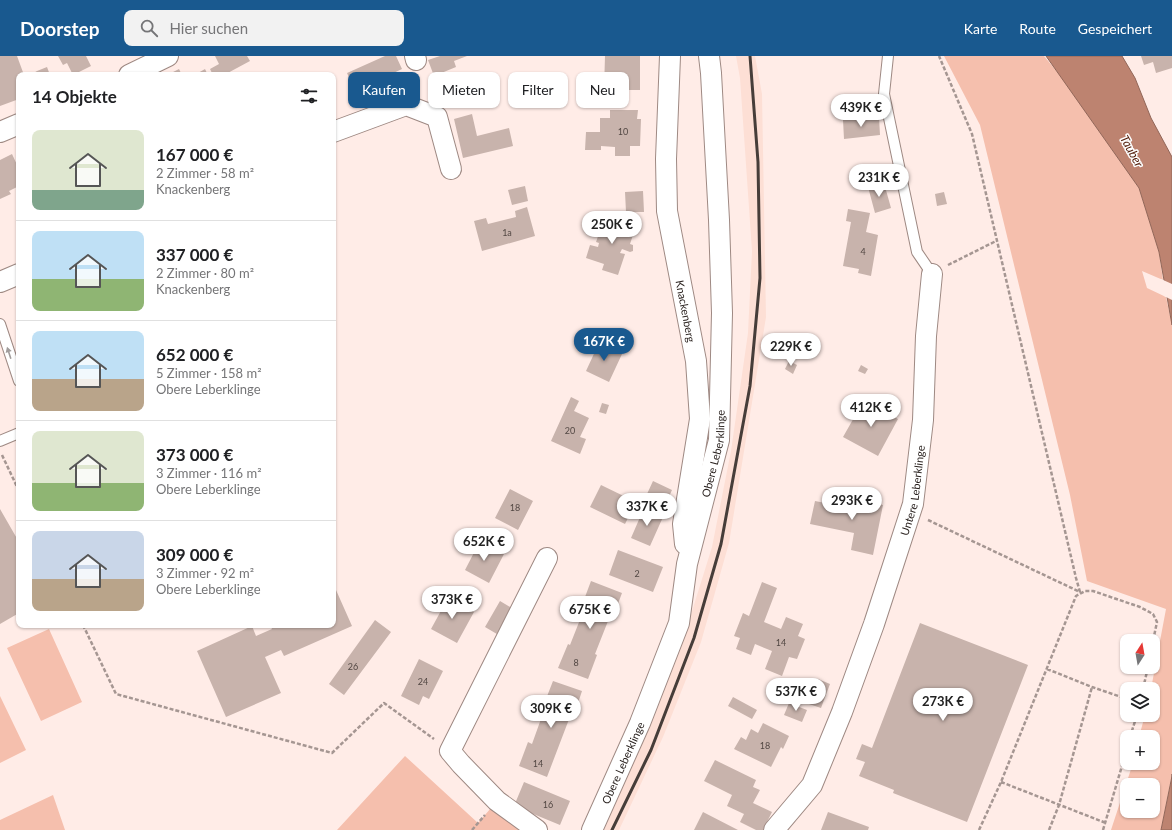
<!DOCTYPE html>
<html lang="de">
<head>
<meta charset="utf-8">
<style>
  :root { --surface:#fff; --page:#f2f2f2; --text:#202124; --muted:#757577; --line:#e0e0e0; --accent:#19598f }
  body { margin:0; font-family:Lato,sans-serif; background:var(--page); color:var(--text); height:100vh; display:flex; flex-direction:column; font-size:15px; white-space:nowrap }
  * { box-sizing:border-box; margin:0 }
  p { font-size:13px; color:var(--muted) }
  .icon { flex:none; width:22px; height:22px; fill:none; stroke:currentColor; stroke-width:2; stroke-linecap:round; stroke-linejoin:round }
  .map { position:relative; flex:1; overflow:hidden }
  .details { position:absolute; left:16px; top:16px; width:320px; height:556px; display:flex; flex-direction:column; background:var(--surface); border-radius:8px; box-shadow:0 1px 3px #0004 }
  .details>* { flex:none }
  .banner { position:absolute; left:348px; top:16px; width:380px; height:36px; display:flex; gap:8px }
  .needle { width:26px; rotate:11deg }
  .controls { position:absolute; left:1120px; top:578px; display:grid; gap:8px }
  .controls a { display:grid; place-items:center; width:40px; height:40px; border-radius:8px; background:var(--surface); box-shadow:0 1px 3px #0004; font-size:20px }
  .price { position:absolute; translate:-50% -34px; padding:0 9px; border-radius:14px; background:#fff; color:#222; font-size:13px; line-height:26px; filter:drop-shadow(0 1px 2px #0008) }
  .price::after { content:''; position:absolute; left:50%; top:24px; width:12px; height:9px; margin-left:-6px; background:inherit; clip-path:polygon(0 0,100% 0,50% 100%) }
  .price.current { background:var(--accent); color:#fff }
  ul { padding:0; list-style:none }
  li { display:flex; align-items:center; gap:12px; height:100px; padding:0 16px }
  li+li { border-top:1px solid var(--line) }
  li span { display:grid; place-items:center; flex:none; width:112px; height:80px; border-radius:8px; color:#555 }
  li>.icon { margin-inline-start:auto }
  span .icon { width:48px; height:48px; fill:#fffc; stroke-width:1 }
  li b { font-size:17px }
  h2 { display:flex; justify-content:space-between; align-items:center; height:48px; padding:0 16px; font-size:17px }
  .chip { padding:0 14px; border-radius:8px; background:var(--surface); box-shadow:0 1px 3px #0004; font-size:14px; line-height:36px }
  .chip.current { background:var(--accent); color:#fff }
  header { display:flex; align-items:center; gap:24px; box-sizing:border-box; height:56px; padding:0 20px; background:var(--accent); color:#fff }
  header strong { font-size:19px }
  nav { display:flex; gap:22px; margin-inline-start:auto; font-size:14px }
  .search { width:280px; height:36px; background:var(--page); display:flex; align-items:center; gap:10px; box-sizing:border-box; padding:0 14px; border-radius:8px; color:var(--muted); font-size:15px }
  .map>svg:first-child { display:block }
  .built { fill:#fddfd5 }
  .green { fill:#f5bfad; fill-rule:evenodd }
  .water { fill:#bd8370; stroke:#916658 }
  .pier { fill:#ffece7 }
  .building { fill:#c8b3ac }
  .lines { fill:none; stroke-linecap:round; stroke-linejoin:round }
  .lane-casing { stroke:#9e8983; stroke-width:12 }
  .street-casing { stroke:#9e8983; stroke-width:22 }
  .path { stroke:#a59692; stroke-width:2.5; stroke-dasharray:4 2; stroke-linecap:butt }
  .lane { stroke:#fff; stroke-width:10 }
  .street { stroke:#fff; stroke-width:20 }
  .rail { stroke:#463d39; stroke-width:3 }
  .oneway { fill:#a09c9b }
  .labels { text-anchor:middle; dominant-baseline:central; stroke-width:3; stroke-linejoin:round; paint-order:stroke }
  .number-label { font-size:9px; fill:#524743 }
  .street-label { font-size:11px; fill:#2b2320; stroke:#fefefe }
  .water-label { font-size:12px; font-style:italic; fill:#511b08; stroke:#fefefe }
</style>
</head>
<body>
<header>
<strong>Doorstep</strong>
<div class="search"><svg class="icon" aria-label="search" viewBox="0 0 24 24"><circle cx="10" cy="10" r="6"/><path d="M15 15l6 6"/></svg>Hier suchen</div>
<nav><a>Karte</a><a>Route</a><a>Gespeichert</a></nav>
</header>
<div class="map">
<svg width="1172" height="774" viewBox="0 0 1172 774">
  <rect width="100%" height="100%" fill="#ffece7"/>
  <path class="built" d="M736,0H755L762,38L766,261L729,487L701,586L663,681L619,774H601L684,581L712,491L731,395L748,277L752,195L740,22Z"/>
  <path class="green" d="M944,0H1044L1059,18L1139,132L1159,196L1163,224L1142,215L1147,232L1166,241L1172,269V718L1161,774H1111L1133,707H1153V681H1139L1145,659H1153V633H1151L1166,553L1087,525L1070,439L980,69ZM1127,729H1153V755H1127Z
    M49,573L82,646L41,665L7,592Z
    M0,640L26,694L0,707Z
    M405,700L478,767L497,745L537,774H337Z
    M53,739L65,774H0V764Z"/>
  <path class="water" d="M1046,0H1122L1135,22L1151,62L1172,101V269L1159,196L1139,132Z
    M1172,718V774H1161L1172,720Z"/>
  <path class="pier" d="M1161,223L1172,228V244L1164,240Z"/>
  <path class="building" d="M0,0H17L24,19H19V43L0,50Z
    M58,0H86L91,10L73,19L67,7L63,9Z
    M215,0H247L250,5L224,19H213L210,13L219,8Z
    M385,0H396L402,13L355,35L347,17Z
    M440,0H467L454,5L456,11L434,20L428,4Z
    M605,0H640V34H604Z
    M1141,0H1172V12L1156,17L1153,6L1144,9Z
    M47,11L50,19H30L37,15Z
    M179,13L182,19H167Z
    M205,13L208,19H199L198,17Z
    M610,54H638L637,63H641L640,90H630V100H615V91L601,90V94H585L586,76H600V62H610Z
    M472,58L477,80L509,72L513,90L463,102L454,63Z
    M879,61L880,79L844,83L843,64Z
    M12,98L19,113V130L9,135L11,138L0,143V104Z
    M884,127L891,152L875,157L868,131Z
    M525,130L528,145L512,149L508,134Z
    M643,135L644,156H626L625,136Z
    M944,136L947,148L937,150L935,138Z
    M527,151L535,180L482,195L474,165L486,162L488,168L516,161L515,155Z
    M848,153L870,157L866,176L878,179L871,220L858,217L859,213L843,210L851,166L846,165Z
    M605,161L636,170L630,188L633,189V195L630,196L622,193L620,197L625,198L618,219L602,214L604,208L586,202L590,189L598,191L599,187L596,186Z
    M599,287L622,298L609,326L586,315Z
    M789,305L797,309L793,318L785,313Z
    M861,309L868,313L865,318L858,315Z
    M571,341L579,345L574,355L589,362L580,381L586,383L580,398L551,385Z
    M864,344L898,363L878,400L843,381Z
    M602,347L609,349L606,358L599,356Z
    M653,425L672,434L666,447L647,438Z
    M601,429L636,446L625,468L590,451Z
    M510,433L533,445L518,474L495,462Z
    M853,437L869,440L868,446L883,449L873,499L851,494L854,477L810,468L815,445L850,452Z
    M644,452L663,461L650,490L631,482Z
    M0,453L19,486V557L0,568Z
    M480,485L504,498L489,527L465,514Z
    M618,494L663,511L653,536L609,519Z
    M591,525L622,537L613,561L610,560L595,598L597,599L588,623L558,612L568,588L570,589L585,551L582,549Z
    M762,526L777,532L764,566L781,573L786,561L803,568L798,580L805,583L797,603L789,601L782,620L765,613L772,595L755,588L751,599L736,593L740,582L734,580L743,557L749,560Z
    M336,534L352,570L284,600L281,594L265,601L281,637L226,661L197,595L252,570L256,580L272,573L270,569H333V536Z
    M448,542L474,556L457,587L431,573Z
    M500,545L517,555L502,581L485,571Z
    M375,564L391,576L344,639L329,628Z
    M920,567L1028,609L967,766L893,737L894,734L859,720L865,706L856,703L862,688L872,692Z
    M419,603L443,615L429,643L423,640L419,649L401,640Z
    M818,623L830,628L821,652L809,648Z
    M553,625L582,635L574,659L571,658L547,721L519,710L528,686L532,688L546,649L544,648Z
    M733,641L757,654L752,663L728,650Z
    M789,647L807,654L802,666L784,659Z
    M763,667L789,680L783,693L781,691L771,711L734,693L741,681L746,684L751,673L758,677Z
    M715,704L756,724L753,731L760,734L753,747L772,756L763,774H756L740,766L744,758L727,750L732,739L704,725Z
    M524,726L570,745L560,769L514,750Z
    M703,756L738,774H694Z
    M828,756L869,771L868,774H821Z"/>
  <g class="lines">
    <defs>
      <path id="lane" d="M888,0L884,38L917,196L932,218
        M0,268L19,325
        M0,385L19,377"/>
      <g id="street">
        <path d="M415,0L416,4"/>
        <path id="s1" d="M670,0L666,103L667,155L696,305L700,363L683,468L685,488"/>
        <path d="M129,19L168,0"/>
        <path d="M0,76L19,68"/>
        <path d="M333,76L406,49L437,61L451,113"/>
        <path d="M0,226L19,218"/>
        <path d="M537,774L497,745L461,708L450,695L547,502"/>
        <path id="s2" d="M592,774L640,667L679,567L687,508L719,384L722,257L719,164L711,17L709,0"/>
        <path id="s3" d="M774,774L812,729L842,656L874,568L913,448L923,364L926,280L932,218"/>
      </g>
    </defs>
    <use href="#lane" class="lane-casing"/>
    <use href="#street" class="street-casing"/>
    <path class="path" d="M948,209L996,185
      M2,399L19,435
      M928,464L1080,536L1076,522L972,78L939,0
      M83,569L116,638L332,697L384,647L434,683
      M1047,613L1092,631L1127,643
      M1143,633L1148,611
      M1130,681L1137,659
      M1001,726L1106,767
      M472,774L485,759
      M979,774L1001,726L1076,540L1085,535H1093L1140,551L1153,558L1157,566L1153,585
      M1049,774L1059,749L1092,631
      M1103,774L1127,693"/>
    <use href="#lane" class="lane"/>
    <use href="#street" class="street"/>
    <path class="rail" d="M612,774L651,694L694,582L721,488L750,330L760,222L758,106L750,0"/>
  </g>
  <defs><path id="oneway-solid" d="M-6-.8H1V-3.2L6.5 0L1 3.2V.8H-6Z"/></defs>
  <use class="oneway" href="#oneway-solid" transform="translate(9 297) rotate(-108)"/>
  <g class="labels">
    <g class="number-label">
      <text x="623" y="75">10</text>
      <text x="507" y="176">1a</text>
      <text x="863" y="195">4</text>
      <text x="570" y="374">20</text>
      <text x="515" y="451">18</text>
      <text x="637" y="517">2</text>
      <text x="781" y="586">14</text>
      <text x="576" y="606">8</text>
      <text x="353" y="610">26</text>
      <text x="423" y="625">24</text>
      <text x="765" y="689">18</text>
      <text x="538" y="707">14</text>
      <text x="548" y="748">16</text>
    </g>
    <g class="street-label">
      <text stroke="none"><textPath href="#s1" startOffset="257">Knackenberg</textPath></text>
      <text stroke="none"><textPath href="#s2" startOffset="398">Obere Leberklinge</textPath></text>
      <text stroke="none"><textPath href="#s3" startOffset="371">Untere Leberklinge</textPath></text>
      <text stroke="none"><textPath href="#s2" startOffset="74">Obere Leberklinge</textPath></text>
    </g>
    <g class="water-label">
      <text transform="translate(1132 95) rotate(61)">Tauber</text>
    </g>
  </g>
</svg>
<div class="controls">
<a><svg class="needle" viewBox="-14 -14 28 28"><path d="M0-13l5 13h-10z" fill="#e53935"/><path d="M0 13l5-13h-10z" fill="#757577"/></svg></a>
<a><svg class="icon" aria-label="layers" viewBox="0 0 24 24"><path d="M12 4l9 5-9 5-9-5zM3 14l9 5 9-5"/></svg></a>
<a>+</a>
<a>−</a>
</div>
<b class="price" style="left:861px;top:72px">439K €</b>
<b class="price" style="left:879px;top:142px">231K €</b>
<b class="price" style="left:612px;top:189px">250K €</b>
<b class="price current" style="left:604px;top:306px">167K €</b>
<b class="price" style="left:791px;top:311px">229K €</b>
<b class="price" style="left:871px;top:372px">412K €</b>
<b class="price" style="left:852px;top:465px">293K €</b>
<b class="price" style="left:647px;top:471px">337K €</b>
<b class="price" style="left:484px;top:506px">652K €</b>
<b class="price" style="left:452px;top:564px">373K €</b>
<b class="price" style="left:590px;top:574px">675K €</b>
<b class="price" style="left:796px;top:656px">537K €</b>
<b class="price" style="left:943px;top:666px">273K €</b>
<b class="price" style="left:551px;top:673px">309K €</b>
<div class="banner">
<a class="chip current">Kaufen</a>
<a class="chip">Mieten</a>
<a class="chip">Filter</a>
<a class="chip">Neu</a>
</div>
<section class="details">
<h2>14 Objekte<svg class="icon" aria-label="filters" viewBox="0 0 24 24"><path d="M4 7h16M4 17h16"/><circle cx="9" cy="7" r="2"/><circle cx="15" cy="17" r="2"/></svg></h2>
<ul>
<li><span style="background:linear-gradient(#dfe7d0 75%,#7fa58c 0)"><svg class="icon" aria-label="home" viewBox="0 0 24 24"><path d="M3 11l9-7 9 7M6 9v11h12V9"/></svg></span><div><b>167 000 €</b><p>2 Zimmer · 58 m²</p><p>Knackenberg</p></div></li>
<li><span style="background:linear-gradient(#bfe0f5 60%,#8fb573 0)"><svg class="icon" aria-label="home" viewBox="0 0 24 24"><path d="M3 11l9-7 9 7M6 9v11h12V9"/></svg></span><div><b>337 000 €</b><p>2 Zimmer · 80 m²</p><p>Knackenberg</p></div></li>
<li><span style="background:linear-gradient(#bfe0f5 60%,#b9a48a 0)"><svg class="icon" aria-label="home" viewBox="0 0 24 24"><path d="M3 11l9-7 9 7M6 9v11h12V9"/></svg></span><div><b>652 000 €</b><p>5 Zimmer · 158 m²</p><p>Obere Leberklinge</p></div></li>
<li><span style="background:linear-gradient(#dfe7d0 65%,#8fb573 0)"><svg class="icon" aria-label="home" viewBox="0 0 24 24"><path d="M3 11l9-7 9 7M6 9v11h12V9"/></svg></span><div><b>373 000 €</b><p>3 Zimmer · 116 m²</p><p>Obere Leberklinge</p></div></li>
<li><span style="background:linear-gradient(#c9d6e8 60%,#b9a48a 0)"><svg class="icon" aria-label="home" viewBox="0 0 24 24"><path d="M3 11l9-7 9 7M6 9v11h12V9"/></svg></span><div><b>309 000 €</b><p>3 Zimmer · 92 m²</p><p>Obere Leberklinge</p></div></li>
</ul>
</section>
</div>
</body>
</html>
